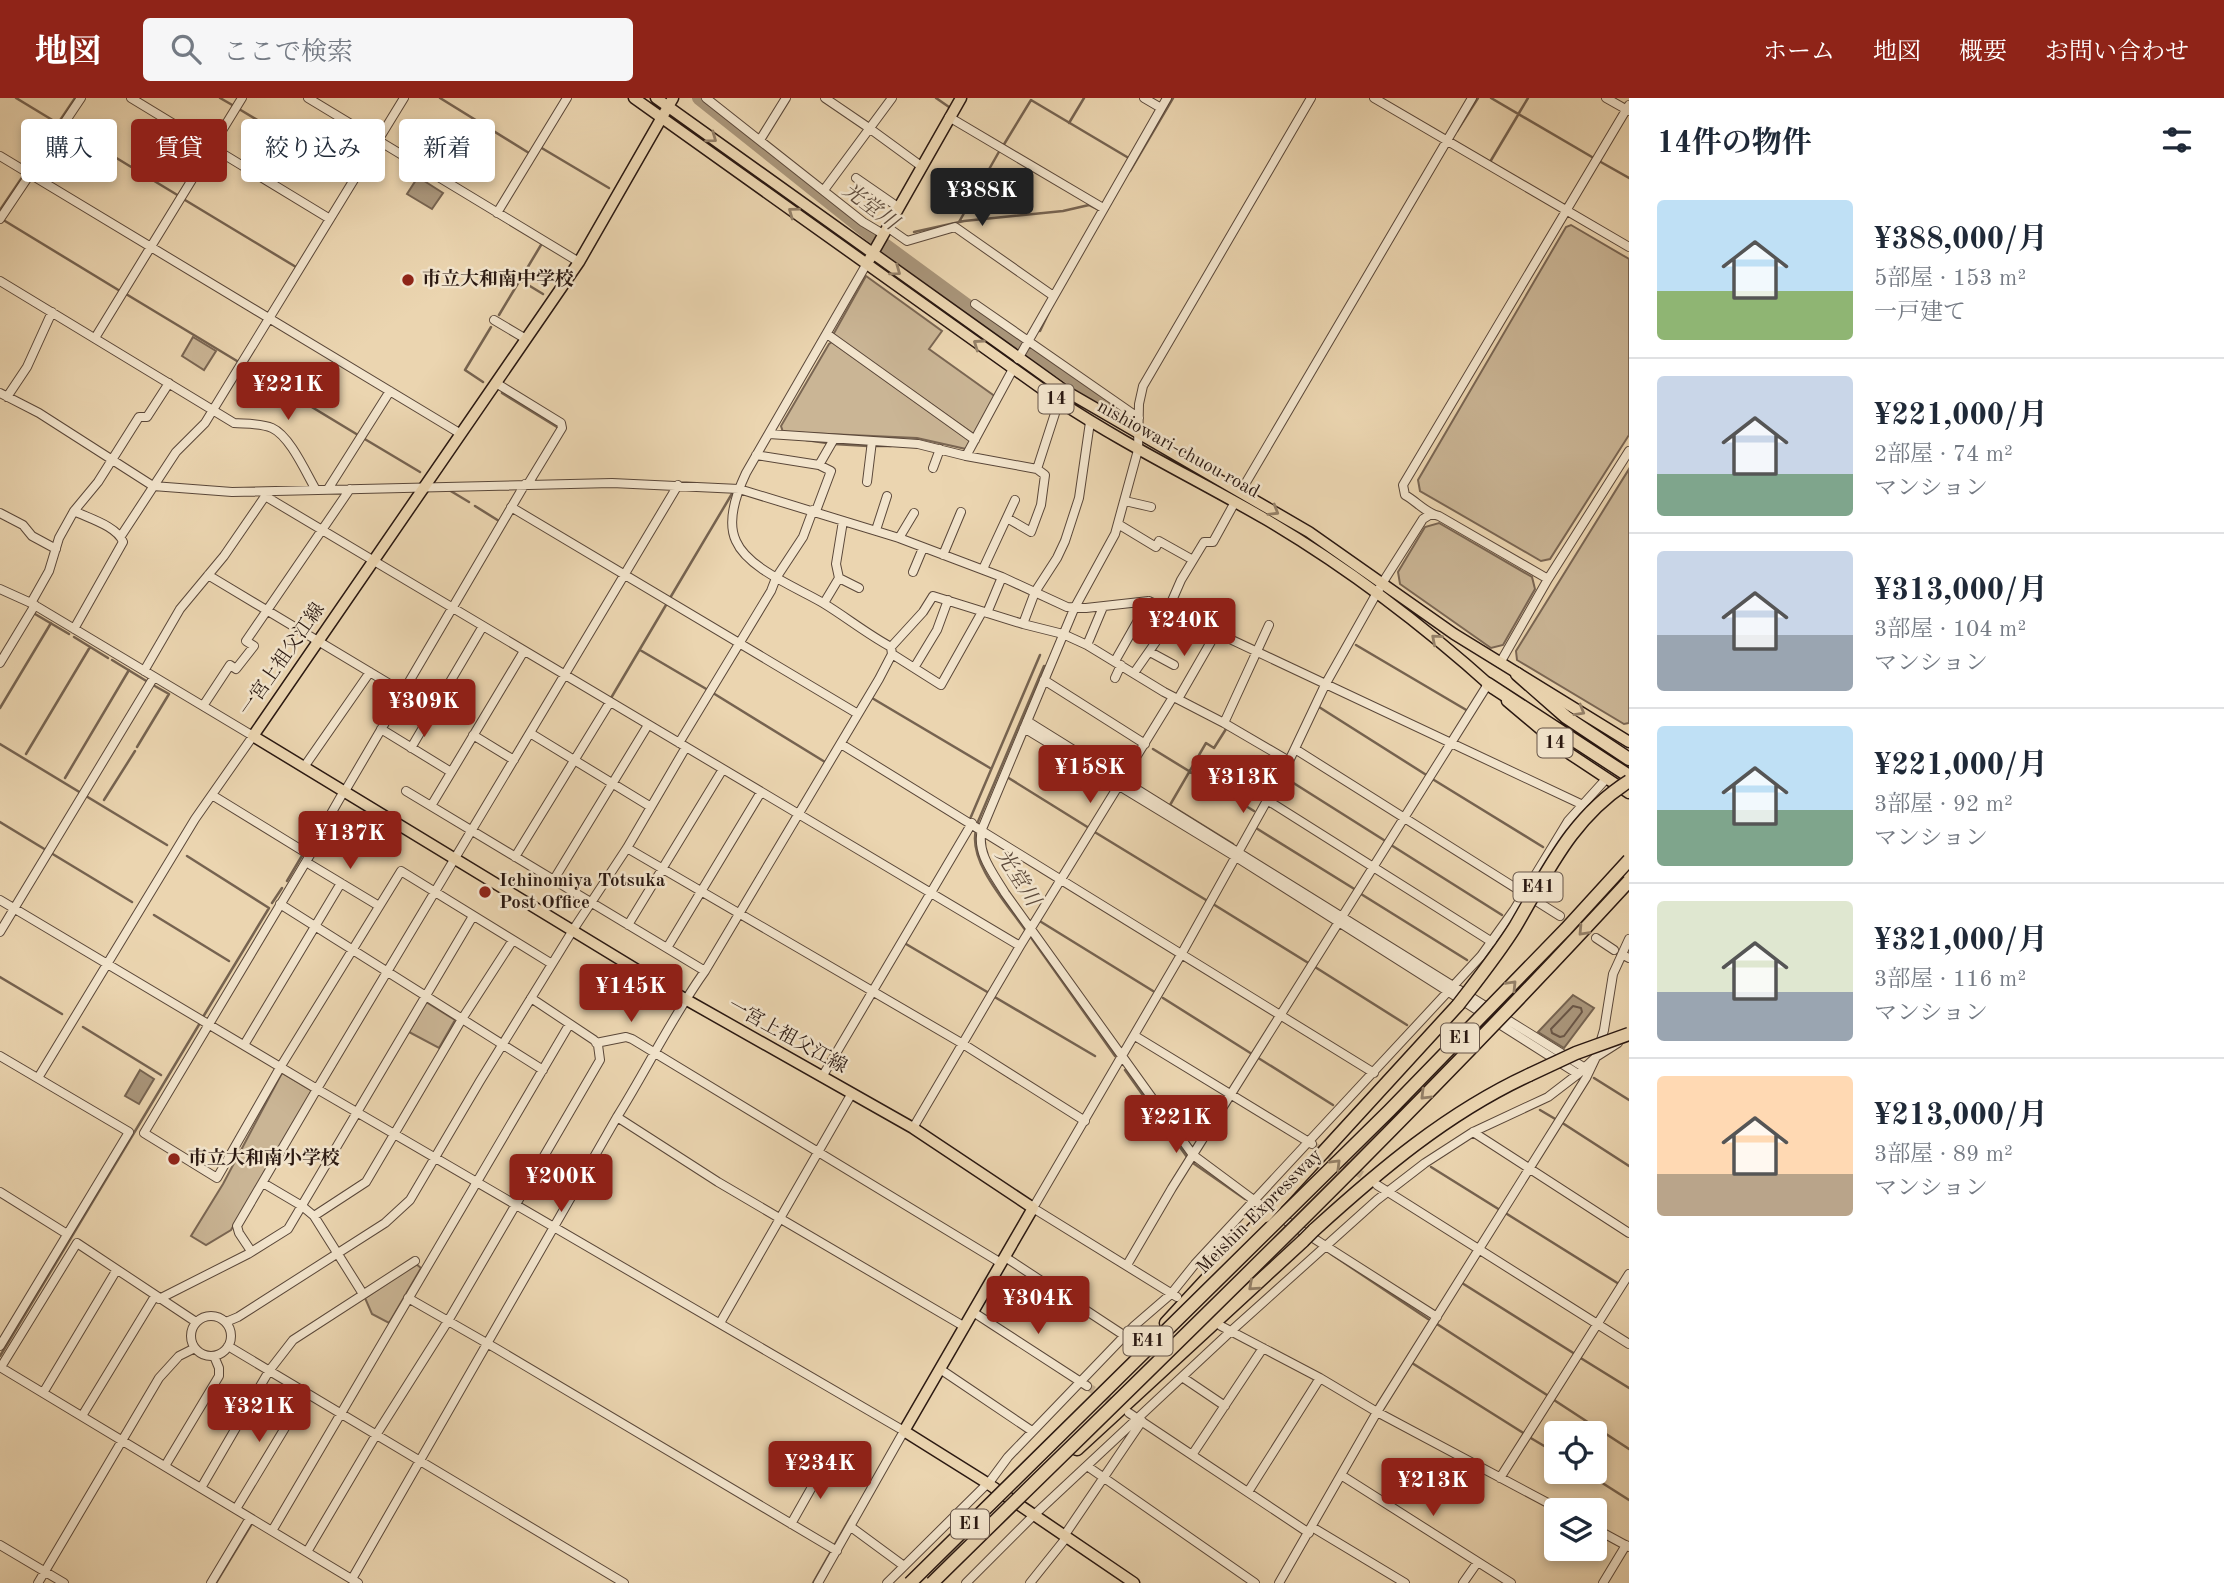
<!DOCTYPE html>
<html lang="ja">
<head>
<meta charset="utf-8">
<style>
  :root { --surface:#fff; --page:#f6f6f7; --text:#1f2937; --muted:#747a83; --line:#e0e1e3; --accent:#8f2418 }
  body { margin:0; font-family:"Old Standard TT","Noto Serif JP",serif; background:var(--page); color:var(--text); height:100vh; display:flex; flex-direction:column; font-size:26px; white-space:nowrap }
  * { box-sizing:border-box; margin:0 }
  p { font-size:23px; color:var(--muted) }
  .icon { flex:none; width:38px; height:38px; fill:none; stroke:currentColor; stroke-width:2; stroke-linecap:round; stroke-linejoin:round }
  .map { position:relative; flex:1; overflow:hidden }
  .details { display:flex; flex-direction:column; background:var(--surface); width:595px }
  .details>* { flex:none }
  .top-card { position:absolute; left:21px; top:21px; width:665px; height:63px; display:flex; gap:14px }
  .buttons { position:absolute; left:1544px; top:1323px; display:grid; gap:14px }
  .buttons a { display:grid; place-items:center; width:63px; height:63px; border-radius:7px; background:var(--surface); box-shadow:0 4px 10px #0003; font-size:35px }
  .price { position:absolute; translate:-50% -60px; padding:0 16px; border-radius:7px; background:var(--accent); color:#fff; font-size:23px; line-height:46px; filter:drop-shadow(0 2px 4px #0008) }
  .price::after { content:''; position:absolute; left:50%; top:42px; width:21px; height:16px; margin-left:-10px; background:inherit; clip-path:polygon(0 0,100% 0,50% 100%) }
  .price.selected { background:#222; color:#fff }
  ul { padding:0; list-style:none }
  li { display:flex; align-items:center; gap:21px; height:175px; padding:0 28px }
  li+li { border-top:2px solid var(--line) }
  li span { display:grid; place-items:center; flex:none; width:196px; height:140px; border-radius:7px; color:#555 }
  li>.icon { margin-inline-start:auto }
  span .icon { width:84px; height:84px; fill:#fffc; stroke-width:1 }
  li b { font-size:30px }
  h2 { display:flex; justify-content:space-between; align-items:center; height:84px; padding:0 28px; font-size:30px }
  .chip { padding:0 24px; border-radius:7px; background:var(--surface); box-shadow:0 4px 10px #0003; font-size:24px; line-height:63px }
  .chip.selected { background:var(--accent); color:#fff }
  header { display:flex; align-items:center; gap:42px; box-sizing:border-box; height:98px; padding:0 35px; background:var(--accent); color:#fff }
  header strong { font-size:33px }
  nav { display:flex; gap:38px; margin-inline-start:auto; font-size:24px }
  .search { width:490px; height:63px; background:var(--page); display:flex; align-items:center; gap:18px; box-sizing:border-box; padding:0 24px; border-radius:7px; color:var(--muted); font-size:26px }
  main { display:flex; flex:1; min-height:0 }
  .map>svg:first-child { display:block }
  .green { fill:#cab595; stroke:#7a6653; stroke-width:2 }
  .water { fill:#a9957a; stroke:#766350; stroke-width:2 }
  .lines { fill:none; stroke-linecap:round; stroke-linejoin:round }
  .shore { stroke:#6a5646; stroke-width:2 }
  .stream { stroke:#766350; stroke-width:2.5 }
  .river { stroke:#a9957a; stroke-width:14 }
  .minor-tunnel { stroke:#c4af90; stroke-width:8; stroke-dasharray:8 4; stroke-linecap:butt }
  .minor-casing { stroke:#5a4739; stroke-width:10 }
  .major-casing { stroke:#2a1811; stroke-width:13 }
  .highway-casing { stroke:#2a1811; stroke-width:15 }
  .minor { stroke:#f2e4cc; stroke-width:8 }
  .major { stroke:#ebd5b0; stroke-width:10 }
  .highway { stroke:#ebd5b0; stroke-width:12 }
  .highway-bridge-casing { stroke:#2a1811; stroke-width:15; stroke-linecap:butt }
  .highway-bridge { stroke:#ebd5b0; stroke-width:12 }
  .oneway { stroke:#948068 }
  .poi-dot { fill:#8f2418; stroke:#f2e4cc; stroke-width:2.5 }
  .labels { text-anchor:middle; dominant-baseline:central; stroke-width:5; stroke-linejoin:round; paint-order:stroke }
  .shield { fill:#f2e4cc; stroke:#665549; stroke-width:2 }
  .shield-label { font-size:18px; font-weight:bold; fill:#2a1811 }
  .poi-label { font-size:19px; font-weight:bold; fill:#2a1811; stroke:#f2e4cc; text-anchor:start }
  .street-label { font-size:19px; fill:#2a1811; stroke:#f2e4cc }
  .water-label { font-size:21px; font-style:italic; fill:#5d4a3b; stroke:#f2e4cc }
</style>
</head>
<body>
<header>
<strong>地図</strong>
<div class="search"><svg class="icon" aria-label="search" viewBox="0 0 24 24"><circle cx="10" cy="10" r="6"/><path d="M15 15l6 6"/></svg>ここで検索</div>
<nav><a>ホーム</a><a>地図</a><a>概要</a><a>お問い合わせ</a></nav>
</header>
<main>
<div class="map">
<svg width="1629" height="1485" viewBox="0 0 1629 1485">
  <rect width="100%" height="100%" fill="#ebd5b0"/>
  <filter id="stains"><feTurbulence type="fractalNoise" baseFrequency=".00286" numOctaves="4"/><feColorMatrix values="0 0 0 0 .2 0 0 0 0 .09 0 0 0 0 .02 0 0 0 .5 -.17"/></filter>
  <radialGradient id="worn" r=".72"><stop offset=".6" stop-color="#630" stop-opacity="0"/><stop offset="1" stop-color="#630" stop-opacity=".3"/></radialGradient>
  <path class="green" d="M1571,127L1629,161V337L1550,461L1541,463L1420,393L1418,382L1566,129Z
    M866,178L942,233L929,251L996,299L975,337L833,237Z
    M193,239L216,253L204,272L182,258Z
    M832,244L969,342L970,345L966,351L917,340L783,334L781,328L829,246Z
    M1629,371V625L1624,626L1517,562L1516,553Z
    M1439,425L1532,479L1535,491L1503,547L1491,550L1400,486L1398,474L1425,429Z
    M426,904L455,922L439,950L409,934Z
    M282,975L312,993L231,1132L206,1147L191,1138L223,1086Z
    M416,1166L421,1170L389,1225L372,1216L365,1200Z"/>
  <path class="water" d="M418,79L443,95L432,111L407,96Z
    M1573,897L1594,910L1564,950L1538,934Z
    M140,972L154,981L139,1006L125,998Z"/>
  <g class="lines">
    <path class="shore" d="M1573,908L1581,910L1582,914L1564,938L1560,939L1552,935L1551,931Z"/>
    <path class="stream" d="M16,0L54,23
      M220,0L234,8
      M440,0L529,55
      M936,0L949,9
      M1491,0L1592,59
      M239,11L350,78
      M1519,15L1528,0
      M1069,25L1084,0
      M67,30L179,98
      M1457,33L1478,0
      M1001,47L1003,48L1031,2L1127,59
      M540,49L609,90
      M1599,63L1629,80
      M1490,64L1518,17
      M28,70L75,0
      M1130,73L1173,0
      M185,102L296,169
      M0,112L23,78
      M5,123L120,193
      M959,124L1000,52
      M914,134L964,123L1063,113L1089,107L1097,111
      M520,182L543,196
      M126,196L237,263
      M499,217L541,147
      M1040,233L1050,212
      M244,268L358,337
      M483,284L465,272L491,229
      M502,295L557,329
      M363,340L420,374
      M806,342L827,345
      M834,346L868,348
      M876,348H891
      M449,392L469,404
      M475,408L499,423
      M670,500L733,394
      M35,516L69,536
      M74,539L108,560
      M1356,547L1468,613
      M640,552L708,592
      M112,562L148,584
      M713,595L825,664
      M611,600L666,507
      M872,600L990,670
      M1319,609L1428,678
      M0,610L51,525
      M1226,631L1214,650L1206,645L1170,707L1233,746
      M0,646L167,747
      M137,649L169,596L153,587
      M1153,651L1254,713
      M26,656L90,549
      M1007,679L1089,730
      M1284,679L1387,744
      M65,680L129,572
      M1434,682L1543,749
      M104,702L135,653
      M970,721L1040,557
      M0,724L46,752
      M977,726L1044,568
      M1256,730L1356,792
      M976,732C968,764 1008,807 1026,833
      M1093,733L1206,802
      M1391,747L1502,817
      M51,755L132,804
      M187,758L269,810L203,919
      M287,783L303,756
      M1361,796L1467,862
      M272,805L282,790
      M1213,806L1310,866
      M154,817L229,863
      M1038,822L1153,893
      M1030,838L1115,958
      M906,846L989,895
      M1315,869L1407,927
      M0,879L62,916
      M993,898L1095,958
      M1163,900L1333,1007
      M83,929L161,977
      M1125,972L1187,1059
      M1594,980L1629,1002
      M1540,1012L1557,1022
      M1564,1026L1629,1068
      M1193,1065L1245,1101
      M1431,1069L1500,1112
      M1507,1116L1619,1186
      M1331,1156L1428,1221
      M1462,1185L1575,1256
      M1437,1226L1547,1297
      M0,1258L200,925
      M1579,1259L1629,1290
      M1412,1265L1525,1336
      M1554,1302L1629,1351
      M1529,1339L1556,1355
      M1585,1374L1629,1402
      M216,1485L251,1427
      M813,1485L851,1418"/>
    <path class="river" d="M699,0L867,134L1003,234L1124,316"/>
    <path class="minor-tunnel" d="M1314,1048L1372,1083
      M1087,1288L1118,1308"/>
    <defs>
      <path id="minor" d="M131,0L330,121
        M308,0L579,164
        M706,0L863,124L883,136
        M825,0L869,30L921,68
        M1144,0L1161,10
        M1311,0L1143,288L1139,306L1138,352L1115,436L1074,511L982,731C976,755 993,775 1005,795L1193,1057L1255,1103L1437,1219
        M1374,0L1629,149
        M1606,0L1629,13
        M949,19L1103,110
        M760,42L786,0
        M0,58L461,336
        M856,80L898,109
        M824,92L892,0
        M497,115L567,0
        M0,121L81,0
        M887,129L907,143L955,129L1052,197
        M866,167L746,375C737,394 726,422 736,443C748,471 798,490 823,505C846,519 867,536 891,549
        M0,183L234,325C245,326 261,325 272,330C290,338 306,375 316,392
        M975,206L1139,320
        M494,222L526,241
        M827,236L975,342
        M95,240L242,0
        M1018,261L1167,0
        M496,285L561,325L562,330L528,386
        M0,295L39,315L153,388L232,394L612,385L739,391L899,440L1002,479L1067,509L1086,510L1149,503L1583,707
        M7,299L27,269L52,214
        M769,336L918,346L966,358L1037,371L1045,377L1041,407L1031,434L1007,420
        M756,357L819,367L831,373L816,413
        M966,358L1013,271
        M819,367L834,341
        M933,370L940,351
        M1037,371L1059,303
        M867,384L872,343
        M328,391L390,293
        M1241,393L1472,0
        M265,398L1020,848
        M1125,403L1151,409
        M511,409L858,616
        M74,413C88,420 117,428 123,444L74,531
        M0,415L23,427L32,438L56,451
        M1118,426L1156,449L1159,443L1193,462
        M876,432L887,398
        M121,438L176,354L205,325L404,0
        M899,440L914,415
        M943,457L961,414
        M983,471L1015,402
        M913,474L923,450
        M208,477L403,594
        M839,480L859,490
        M1548,481L1439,418C1427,416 1416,403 1405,397L1403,387L1629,7
        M0,491L31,505L253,638L195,721L38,980
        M31,505L49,473L59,440L74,413L98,384L139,319H147L169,285
        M824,505L839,480L836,466L843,423
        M987,515L1002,479
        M1023,526L1035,494L1057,460L1065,443L1079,400L1090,324
        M1165,531L1186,540
        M1087,547L1103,509
        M1150,554L1174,567
        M892,556L941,587L982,514
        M1115,563L1149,503
        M0,565L35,507
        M1500,565L1548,481L1629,353
        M914,570L937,532L948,502
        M144,573L180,511L224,458L268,394
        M1134,575L1169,525L1164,521L1181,482L1204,444H1213L1235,404
        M1115,580L1121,567
        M1044,582L1145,646
        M1178,601L1216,535
        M203,608L230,567L236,571L254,548L246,543L350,391
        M1027,623L1585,970
        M1224,625L1269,527
        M1024,630L1236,759L1578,976
        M381,631L451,674
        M530,635L651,709
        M473,637L514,662
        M679,645L771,493L776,480L803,439L813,412
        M841,646L1374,975
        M411,650L483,528
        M1295,651L1560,818
        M304,669L370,574
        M344,693L308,756L310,757L144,1035L217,1080L281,968L401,773L552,866
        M345,693L525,386
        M406,693L705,873
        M212,697L308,756
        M1267,702L1492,844
        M431,708L524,553
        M627,750L963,946L1085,1023
        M515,759L610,604
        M306,764L379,808
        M553,783L648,627
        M0,802L317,991L904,1333L818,1485
        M280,806L543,972
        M628,827L723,671
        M0,834L154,579
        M1596,840L1614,852
        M667,850L761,694
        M1627,859L1629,860
        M1135,938L1312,1046
        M596,945L626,939L632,941L1001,1165
        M244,947L341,785
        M0,958L129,1034L0,1248
        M822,979L972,725
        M617,1019L718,1084L965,1229
        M913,1030L1020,848L1173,599
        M1473,1034L1629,1135
        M263,1085L302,1108L314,1118L363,1196
        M1377,1087L1629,1246
        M0,1094L67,1136
        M314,1118L366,1084L462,921L513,842
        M251,1153L239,1135L237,1128L317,991L678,387
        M1005,1159L1125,1238
        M1127,1167L1172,1090L1488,586
        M1177,1199L1033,1110L1182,855L1289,663L1325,587L1383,484L1423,421L1431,416
        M408,1200L497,1251L837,1453
        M159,1201L248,1156L288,1131L473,818
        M973,1214L1087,1288
        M191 1238a20 20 0 1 1 40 0a20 20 0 1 1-40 0Z
        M226,1224L238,1219L385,1125L410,1102L480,983L573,832L627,750L686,649
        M720,1225L852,995
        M1221,1228L1320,1280L1377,1314L1561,1412
        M228,1248L624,1485
        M0,1269L358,1485
        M1,1269L77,1145L196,1224
        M940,1271L1032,1333
        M1182,1279L1225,1308
        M43,1295L116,1173
        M1129,1315L1309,1435
        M82,1318L155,1198
        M1192,1357L1263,1250
        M165,1368L219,1278V1270L214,1258
        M1087,1368L1255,1485
        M1341,1377L1511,1485
        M1500,1380L1629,1176
        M201,1390L269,1273L293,1242L415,1163
        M1248,1394L1320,1280
        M236,1411L306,1295
        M791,1426L825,1366
        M851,1429L904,1468
        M1312,1429L1405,1485
        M1594,1430L1629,1449
        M272,1433L569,927
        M1064,1438L1142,1323
        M0,1447L64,1485
        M307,1454L376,1337L448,1223L600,962L598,947L594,942L531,900
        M352,1481L617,1019C647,971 672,919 705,873L879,581L892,556L891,549L923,514L933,498L1023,526L1063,536L1087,547L1164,594L1224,625L1289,663
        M38,1485L159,1280L179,1258L195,1250
        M211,1485L250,1420
        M887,1485L991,1382L1008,1359L1134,1228L1171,1196L1195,1166L1481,858L1514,812L1568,723L1606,681
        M966,1485L1033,1418L1230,1234L1377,1102L1425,1065L1473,1034L1548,999L1578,976L1596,959L1604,932L1613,876L1629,841
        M1030,1485L1066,1440
        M1279,1485L1377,1314L1586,980L1596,959L1618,945
        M1463,1485L1477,1465
        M1603,1485L1626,1447"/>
      <path id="major" d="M634,0L1059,303C1125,347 1198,382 1267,422C1348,470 1423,527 1493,590
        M656,0L1064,292L1309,434L1454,536L1629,644
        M673,0L579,164L253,638L685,901L913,1030L1033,1110L904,1333L987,1385L1134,1485
        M869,162L961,0
        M1507,603L1570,656L1629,695"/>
      <path id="highway" d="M1517,576L1566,619L1629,661
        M1488,586L1629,678
        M1275,1107L1458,907
        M1314,1132C1380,1072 1447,1015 1529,977
        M1166,1225L1265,1118
        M1077,1351L1303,1143"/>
    </defs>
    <use href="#minor" class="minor-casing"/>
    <use href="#major" class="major-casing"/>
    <use href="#highway" class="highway-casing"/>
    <use href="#minor" class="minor"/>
    <use href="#major" class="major"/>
    <use href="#highway" class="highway"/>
    <defs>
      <path id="highway-bridge" d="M1458,907C1478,881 1498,856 1515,829C1548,773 1572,719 1629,683
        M1529,977L1576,955L1629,936
        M1265,1118L1275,1107
        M1303,1143L1314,1132
        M910,1485L1389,1013L1566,831L1629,762
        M932,1485C1167,1254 1406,1026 1629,783"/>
    </defs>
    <use href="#highway-bridge" class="highway-bridge-casing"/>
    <use href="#highway-bridge" class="highway-bridge"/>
  </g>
  <defs><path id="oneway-chevron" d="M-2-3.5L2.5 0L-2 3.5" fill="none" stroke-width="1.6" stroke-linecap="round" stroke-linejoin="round" transform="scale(1.75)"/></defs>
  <g class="oneway">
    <use href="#oneway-chevron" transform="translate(712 40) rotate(36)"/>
    <use href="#oneway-chevron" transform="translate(793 114) rotate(-144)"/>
    <use href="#oneway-chevron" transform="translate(896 173) rotate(36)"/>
    <use href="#oneway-chevron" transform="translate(978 246) rotate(-145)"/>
    <use href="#oneway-chevron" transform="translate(1274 413) rotate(31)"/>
    <use href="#oneway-chevron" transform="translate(1436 541) rotate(-139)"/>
    <use href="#oneway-chevron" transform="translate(1580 613) rotate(30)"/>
    <use href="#oneway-chevron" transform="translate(1583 833) rotate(133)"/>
    <use href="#oneway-chevron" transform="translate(1512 887) rotate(-46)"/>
    <use href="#oneway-chevron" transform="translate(1425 997) rotate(135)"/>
    <use href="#oneway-chevron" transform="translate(1336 1066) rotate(-45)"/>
    <use href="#oneway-chevron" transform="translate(1253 1188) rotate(138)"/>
  </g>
  <g class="poi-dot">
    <circle cx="408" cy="182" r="7"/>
    <circle cx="485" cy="794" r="7"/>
    <circle cx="174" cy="1061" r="7"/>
  </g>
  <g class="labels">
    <g class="shield">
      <rect x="1038.5" y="286.5" width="35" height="29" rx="5"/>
      <rect x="1537.5" y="630.5" width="35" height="29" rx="5"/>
      <rect x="1513.5" y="774.5" width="49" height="29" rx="5"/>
      <rect x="1441" y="925.5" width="38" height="29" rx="5"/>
      <rect x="1123.5" y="1228.5" width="49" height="29" rx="5"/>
      <rect x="951" y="1411.5" width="38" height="29" rx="5"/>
    </g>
    <g class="shield-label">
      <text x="1056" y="301">14</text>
      <text x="1555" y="645">14</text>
      <text x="1538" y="789">E41</text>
      <text x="1460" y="940">E1</text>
      <text x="1148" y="1243">E41</text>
      <text x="970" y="1426">E1</text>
    </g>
    <g class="poi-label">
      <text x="422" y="182">市立大和南中学校</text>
      <text x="499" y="783">Ichinomiya Totsuka<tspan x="499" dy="22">Post Office</tspan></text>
      <text x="188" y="1061">市立大和南小学校</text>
    </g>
    <g class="street-label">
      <text transform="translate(1178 352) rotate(29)">nishiowari-chuou road</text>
      <text transform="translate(283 562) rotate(-55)">一宮上祖父江線</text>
      <text transform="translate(787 939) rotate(29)">一宮上祖父江線</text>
      <text transform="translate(1260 1114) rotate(-45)">Meishin Expressway</text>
    </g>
    <g class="water-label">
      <text transform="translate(870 109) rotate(37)">光堂川</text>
      <text transform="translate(1017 780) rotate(57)">光堂川</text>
    </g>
  </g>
  <rect width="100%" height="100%" filter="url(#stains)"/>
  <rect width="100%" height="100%" fill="url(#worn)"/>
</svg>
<div class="buttons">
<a><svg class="icon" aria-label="locate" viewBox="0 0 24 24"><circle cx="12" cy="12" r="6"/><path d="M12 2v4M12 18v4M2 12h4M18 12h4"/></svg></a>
<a><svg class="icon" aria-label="layers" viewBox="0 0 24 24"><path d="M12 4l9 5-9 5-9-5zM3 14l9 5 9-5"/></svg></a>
</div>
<b class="price selected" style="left:982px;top:130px">¥388K</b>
<b class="price" style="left:288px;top:324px">¥221K</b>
<b class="price" style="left:1184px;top:560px">¥240K</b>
<b class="price" style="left:424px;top:641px">¥309K</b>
<b class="price" style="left:1090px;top:707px">¥158K</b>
<b class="price" style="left:1243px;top:717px">¥313K</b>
<b class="price" style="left:350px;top:773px">¥137K</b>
<b class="price" style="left:631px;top:926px">¥145K</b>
<b class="price" style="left:1176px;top:1057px">¥221K</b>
<b class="price" style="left:561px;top:1116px">¥200K</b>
<b class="price" style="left:1038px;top:1238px">¥304K</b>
<b class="price" style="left:259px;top:1346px">¥321K</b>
<b class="price" style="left:820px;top:1403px">¥234K</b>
<b class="price" style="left:1433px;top:1420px">¥213K</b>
<div class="top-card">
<a class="chip">購入</a>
<a class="chip selected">賃貸</a>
<a class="chip">絞り込み</a>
<a class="chip">新着</a>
</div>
</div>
<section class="details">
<h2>14件の物件<svg class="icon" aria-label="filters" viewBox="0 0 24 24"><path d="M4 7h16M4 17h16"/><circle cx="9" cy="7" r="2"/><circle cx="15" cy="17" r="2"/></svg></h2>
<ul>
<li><span style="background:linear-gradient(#bfe0f5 65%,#8fb573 0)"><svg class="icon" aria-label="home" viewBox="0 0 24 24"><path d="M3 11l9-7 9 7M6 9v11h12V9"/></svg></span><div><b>¥388,000/月</b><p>5部屋 · 153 m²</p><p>一戸建て</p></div></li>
<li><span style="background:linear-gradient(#c9d6e8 70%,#7fa58c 0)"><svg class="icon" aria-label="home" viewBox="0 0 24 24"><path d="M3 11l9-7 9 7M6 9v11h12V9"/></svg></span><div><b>¥221,000/月</b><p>2部屋 · 74 m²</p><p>マンション</p></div></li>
<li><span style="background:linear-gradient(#c9d6e8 60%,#9aa5b1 0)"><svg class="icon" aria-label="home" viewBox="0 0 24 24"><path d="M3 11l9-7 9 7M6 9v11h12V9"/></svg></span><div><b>¥313,000/月</b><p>3部屋 · 104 m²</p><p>マンション</p></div></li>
<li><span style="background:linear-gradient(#bfe0f5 60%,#7fa58c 0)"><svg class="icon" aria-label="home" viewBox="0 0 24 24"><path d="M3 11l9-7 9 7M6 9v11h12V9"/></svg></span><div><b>¥221,000/月</b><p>3部屋 · 92 m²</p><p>マンション</p></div></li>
<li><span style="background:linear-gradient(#dfe7d0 65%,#9aa5b1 0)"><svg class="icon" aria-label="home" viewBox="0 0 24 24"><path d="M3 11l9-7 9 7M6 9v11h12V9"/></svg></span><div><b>¥321,000/月</b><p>3部屋 · 116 m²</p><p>マンション</p></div></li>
<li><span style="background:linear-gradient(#ffd9b3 70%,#b9a48a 0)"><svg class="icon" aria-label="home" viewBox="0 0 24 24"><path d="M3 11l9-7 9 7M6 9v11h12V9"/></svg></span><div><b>¥213,000/月</b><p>3部屋 · 89 m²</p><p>マンション</p></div></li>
</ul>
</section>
</main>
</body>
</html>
